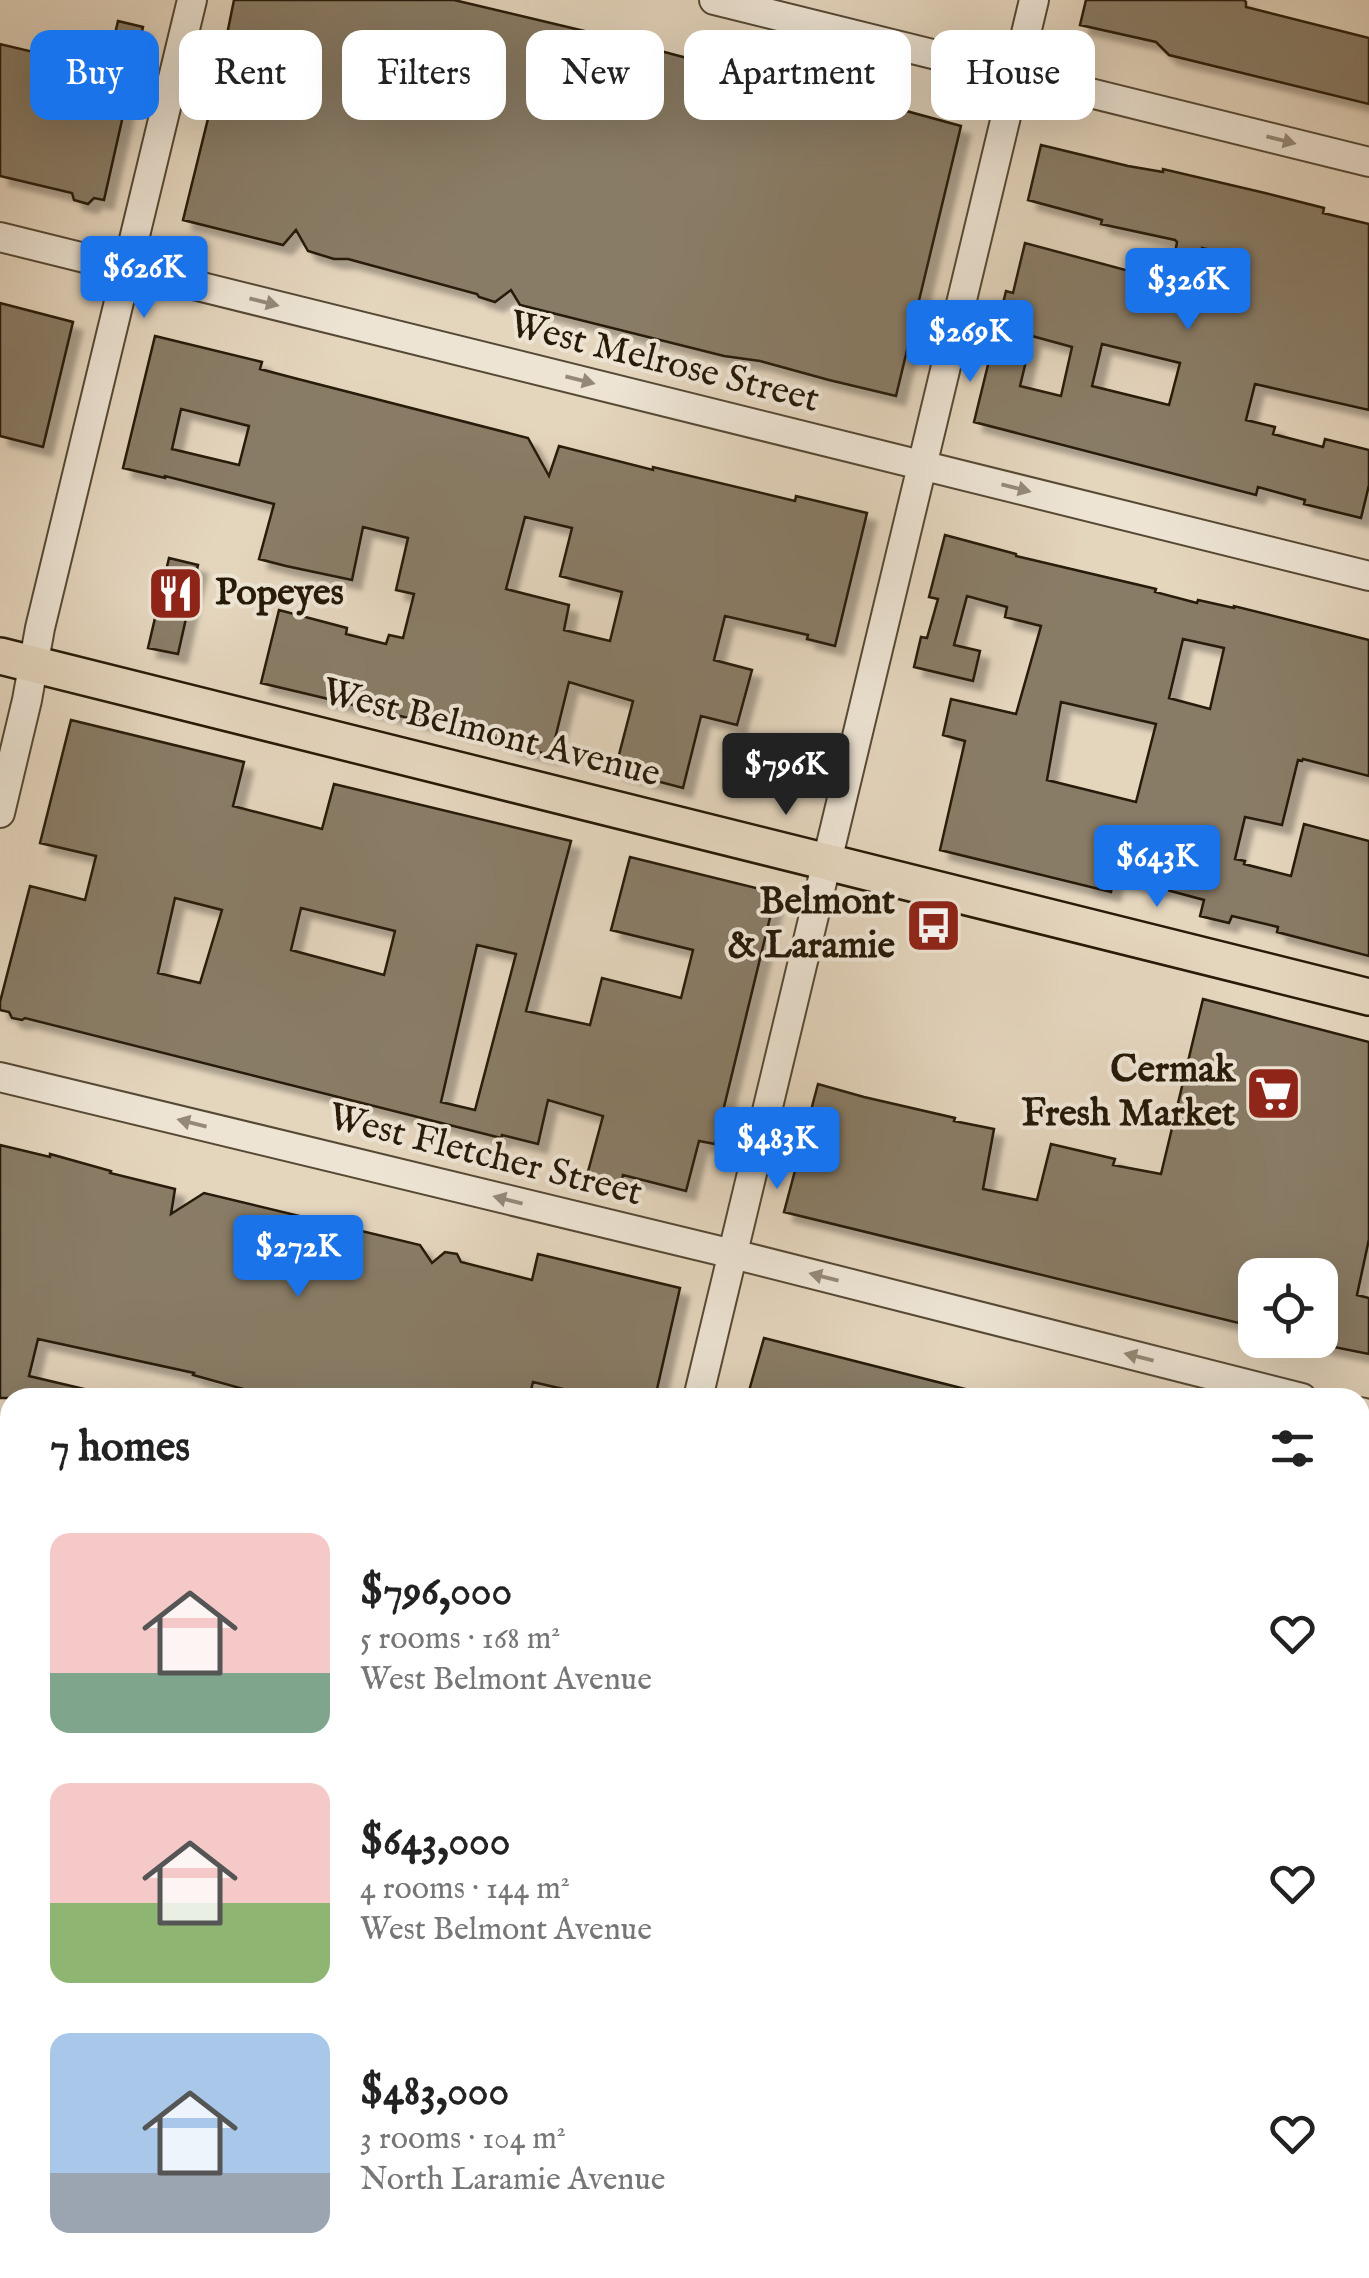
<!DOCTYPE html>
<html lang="en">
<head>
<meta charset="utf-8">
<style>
  :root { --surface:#fff; --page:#f2f2f2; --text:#222; --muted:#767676; --accent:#1a73e8 }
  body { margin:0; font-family:"IM FELL English",serif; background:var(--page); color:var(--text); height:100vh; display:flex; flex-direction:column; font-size:38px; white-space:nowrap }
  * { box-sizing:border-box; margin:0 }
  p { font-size:32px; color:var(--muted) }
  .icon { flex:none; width:55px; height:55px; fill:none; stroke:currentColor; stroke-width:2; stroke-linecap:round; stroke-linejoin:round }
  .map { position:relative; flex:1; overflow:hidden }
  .sheet { position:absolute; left:0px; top:1388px; width:1370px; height:892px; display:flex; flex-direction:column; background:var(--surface); border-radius:30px 30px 0 0; box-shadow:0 10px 40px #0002 }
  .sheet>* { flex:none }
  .guide { position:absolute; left:30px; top:30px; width:1310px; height:90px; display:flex; gap:20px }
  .buttons { position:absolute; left:1238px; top:1258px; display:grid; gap:20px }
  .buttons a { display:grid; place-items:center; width:100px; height:100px; border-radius:20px; background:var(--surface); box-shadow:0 10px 40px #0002; font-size:50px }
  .price { position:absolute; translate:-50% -85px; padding:0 22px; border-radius:10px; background:var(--accent); color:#fff; font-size:32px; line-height:65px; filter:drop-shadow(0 2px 5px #0008) }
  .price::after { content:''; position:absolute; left:50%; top:60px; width:30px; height:22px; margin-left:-15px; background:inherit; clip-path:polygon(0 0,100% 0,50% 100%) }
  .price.on { background:#222; color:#fff }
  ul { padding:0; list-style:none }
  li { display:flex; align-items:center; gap:30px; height:250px; padding:0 50px }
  li span { display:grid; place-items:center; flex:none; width:280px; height:200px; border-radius:20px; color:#555 }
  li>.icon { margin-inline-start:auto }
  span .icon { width:120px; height:120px; fill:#fffc; stroke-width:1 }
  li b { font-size:42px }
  h2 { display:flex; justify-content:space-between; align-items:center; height:120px; padding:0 50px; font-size:42px }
  .pill { padding:0 35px; border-radius:20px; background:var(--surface); box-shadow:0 10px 40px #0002; font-size:35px; line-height:90px }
  .pill.on { background:var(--accent); color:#fff }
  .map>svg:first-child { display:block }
  .building { fill:#897b66; stroke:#271a07; stroke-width:2.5; fill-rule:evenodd; filter:url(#shadow) }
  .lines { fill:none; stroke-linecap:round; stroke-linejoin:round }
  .minor-casing { stroke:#564934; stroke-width:32 }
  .major-casing { stroke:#271a07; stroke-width:40 }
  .minor { stroke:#ede4d4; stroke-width:28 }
  .major { stroke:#e4d5bd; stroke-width:35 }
  .oneway { fill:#948978 }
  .labels { text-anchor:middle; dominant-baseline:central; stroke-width:8; stroke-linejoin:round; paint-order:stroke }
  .street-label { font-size:38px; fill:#271a07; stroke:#ede4d4 }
  .poi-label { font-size:38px; font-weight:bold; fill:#271a07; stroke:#ede4d4; text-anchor:end }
</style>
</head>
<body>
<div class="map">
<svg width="1369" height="2278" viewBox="0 0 1369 2278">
  <defs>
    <filter id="shadow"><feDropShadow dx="9" dy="9" stdDeviation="2.5" flood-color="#0004"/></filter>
  </defs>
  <rect width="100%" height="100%" fill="#e4d5bd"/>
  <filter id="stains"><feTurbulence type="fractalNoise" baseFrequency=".002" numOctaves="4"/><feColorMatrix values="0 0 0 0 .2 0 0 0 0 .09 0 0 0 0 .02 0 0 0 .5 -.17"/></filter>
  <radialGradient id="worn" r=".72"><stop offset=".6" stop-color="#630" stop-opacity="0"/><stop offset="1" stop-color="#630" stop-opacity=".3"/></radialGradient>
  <path class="building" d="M234,0H454L597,34L743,73L826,89L961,126L896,396L829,380L760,361L724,356L520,305L511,290L495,302L479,297L477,294L348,259H334L308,251L296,230L283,245L183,220L219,74Z
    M1086,0H1244L1246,2V7L1369,38V104L1169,55L1156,42L1080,25Z
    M118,21L143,27L104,200L94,198L88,204L74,200L72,193L0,176V44L105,69L107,68Z
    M1041,145L1128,166L1163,172V169L1265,193L1324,208L1323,213L1369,224V410L1255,384L1246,420L1275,427L1273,434L1323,447L1325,439L1369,450V485L1361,518L1304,504L1305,500L1258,487L1256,495L974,422L1006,291L1013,293L1025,243L1170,282L1177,242L1175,240L1101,224L1102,220L1028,200ZM1202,248L1243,257L1232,300L1192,290ZM1032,336L1072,347L1061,396L1020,386ZM1102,344L1180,363L1169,405L1092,386Z
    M0,303L73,322L43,447L0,436Z
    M155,336L262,362L260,369L294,378L528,438L549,476L559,446L653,470V467L795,501L796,496L867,513L835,646L807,639L808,635L725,616L714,660L752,670L737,725L701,716L683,788L615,770L633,701L569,682L551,755L509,745L510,742L261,683L279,610L347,628L346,634L386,644L389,635L403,638L414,594L396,590L408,538L363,527L352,580L286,566L259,559L274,504L165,476V478L123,468ZM181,409L249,426L239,465L172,449ZM525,517L572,528L560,576L622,592L610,641L564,630L569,605L506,589Z
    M945,535L1016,554V556L1156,589L1155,592L1197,603L1198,600L1234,608V606L1369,640V776L1303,759L1302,761L1298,760L1282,825L1245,817L1235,859L1245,861L1244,864L1291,876L1304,824L1369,841V956L1277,932L1278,927L1232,916L1229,923L1200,916L1204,900L1167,890L1114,877L1111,892L940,850L965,741L943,735L951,699L1016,714L1041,626L1005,617L1007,607L967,596L954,645L980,651L973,681L914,667L921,637L927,638L938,599L929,597ZM1183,639L1224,648L1210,709L1169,698ZM1061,702L1156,724L1136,802L1047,780Z
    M169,558L198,565L178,654L148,648Z
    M71,720L244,762L233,806L322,829L334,784L571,841L526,1011L590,1025L602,978L681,998L693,950L611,930L630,857L776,893L715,1144L699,1141L686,1191L623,1175L619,1188L586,1179L603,1116L548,1100L538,1144L502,1135L501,1138L25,1018L22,1020L12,1018L9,1012L0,1010V1002L30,886L85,900L96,856L40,843ZM175,898L222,910L200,983L158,973ZM301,908L395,931L384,975L291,950ZM477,945L516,954L475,1110L441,1102Z
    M1203,999L1369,1042V1239L1357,1295L1369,1298V1354L1319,1344L1320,1275H1255V1327L784,1212L818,1084L864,1097L955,1118L954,1121L994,1129L983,1189L1037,1200L1051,1144L1115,1159L1113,1165L1161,1174Z
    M0,1145L50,1157V1154L111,1171L110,1173L175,1189L171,1214L204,1193L420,1245L432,1263L445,1252L457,1254L461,1262L532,1280L538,1254L680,1288L655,1398H575L576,1392L533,1382L529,1398H257L258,1393L193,1375L194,1373L38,1339L29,1376L84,1389L83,1398H0Z
    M764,1338L965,1389L964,1398H747Z"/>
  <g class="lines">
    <defs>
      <path id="minor" d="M714,0L1369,162
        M0,237L1369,576
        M0,813L27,700L40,628L192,0
        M0,1077L733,1254L1302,1398
        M698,1398L1034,0
        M1360,1412L1369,1414
        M0,1496L10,1498
        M1360,1834L1369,1836
        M0,1913L10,1916
        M1360,2129L1369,2091
        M1360,2253L1369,2255
        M488,2278L490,2270
        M1325,2278L1327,2270"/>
      <path id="major" d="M0,656L1369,997"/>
    </defs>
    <use href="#minor" class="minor-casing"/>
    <use href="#major" class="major-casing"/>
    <use href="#minor" class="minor"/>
    <use href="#major" class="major"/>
  </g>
  <defs><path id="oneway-solid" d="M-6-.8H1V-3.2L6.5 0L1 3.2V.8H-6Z" transform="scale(2.5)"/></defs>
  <g class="oneway">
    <use href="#oneway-solid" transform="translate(1281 140) rotate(14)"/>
    <use href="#oneway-solid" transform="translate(264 302) rotate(14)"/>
    <use href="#oneway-solid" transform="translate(580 380) rotate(14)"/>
    <use href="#oneway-solid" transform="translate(1016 488) rotate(14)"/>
    <use href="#oneway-solid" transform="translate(192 1123) rotate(-166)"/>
    <use href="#oneway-solid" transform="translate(508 1200) rotate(-166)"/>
    <use href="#oneway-solid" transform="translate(824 1277) rotate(-166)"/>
    <use href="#oneway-solid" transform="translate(1139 1357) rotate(-166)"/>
  </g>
  <defs>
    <symbol id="restaurant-square" viewBox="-11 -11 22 22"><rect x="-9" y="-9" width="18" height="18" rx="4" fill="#8f2418" stroke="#ede4d4"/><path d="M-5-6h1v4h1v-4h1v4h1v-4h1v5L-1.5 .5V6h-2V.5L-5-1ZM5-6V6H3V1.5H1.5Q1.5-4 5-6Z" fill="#fff"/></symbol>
    <symbol id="bus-square" viewBox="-11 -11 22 22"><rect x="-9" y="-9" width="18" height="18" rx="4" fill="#8f2418" stroke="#ede4d4"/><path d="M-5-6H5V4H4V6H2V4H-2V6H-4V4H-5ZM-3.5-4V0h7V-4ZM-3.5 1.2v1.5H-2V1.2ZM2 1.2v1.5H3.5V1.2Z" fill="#fff"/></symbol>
    <symbol id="supermarket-square" viewBox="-11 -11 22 22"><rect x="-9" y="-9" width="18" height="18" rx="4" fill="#8f2418" stroke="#ede4d4"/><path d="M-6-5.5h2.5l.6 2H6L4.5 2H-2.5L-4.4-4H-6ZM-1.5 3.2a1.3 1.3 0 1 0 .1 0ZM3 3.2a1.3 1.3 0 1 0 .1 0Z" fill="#fff"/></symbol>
  </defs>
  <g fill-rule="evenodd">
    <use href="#restaurant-square" x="144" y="562" width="63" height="63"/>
    <use href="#bus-square" x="902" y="894" width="63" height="63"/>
    <use href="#supermarket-square" x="1242" y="1062" width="63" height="63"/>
  </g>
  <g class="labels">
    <g class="street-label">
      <text transform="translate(664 363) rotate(14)">West Melrose Street</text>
      <text transform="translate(491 734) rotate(14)">West Belmont Avenue</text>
      <text transform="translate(485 1156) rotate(14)">West Fletcher Street</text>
    </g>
    <g class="poi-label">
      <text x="215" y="594" text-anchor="start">Popeyes</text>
      <text x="895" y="903">Belmont<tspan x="895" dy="44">&amp; Laramie</tspan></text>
      <text x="1235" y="1071">Cermak<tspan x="1235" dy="44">Fresh Market</tspan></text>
    </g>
  </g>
  <rect width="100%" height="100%" filter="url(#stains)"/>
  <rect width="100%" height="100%" fill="url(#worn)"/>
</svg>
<div class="buttons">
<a><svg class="icon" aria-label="locate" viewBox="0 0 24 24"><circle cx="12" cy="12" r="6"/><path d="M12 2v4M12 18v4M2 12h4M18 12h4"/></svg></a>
</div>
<b class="price" style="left:144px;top:321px">$626K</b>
<b class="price" style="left:1188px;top:333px">$326K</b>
<b class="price" style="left:970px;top:385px">$269K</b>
<b class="price on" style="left:786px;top:818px">$796K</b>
<b class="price" style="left:1157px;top:910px">$643K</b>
<b class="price" style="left:777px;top:1192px">$483K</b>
<b class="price" style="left:298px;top:1300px">$272K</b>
<div class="guide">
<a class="pill on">Buy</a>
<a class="pill">Rent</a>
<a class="pill">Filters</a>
<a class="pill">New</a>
<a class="pill">Apartment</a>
<a class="pill">House</a>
</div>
<section class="sheet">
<h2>7 homes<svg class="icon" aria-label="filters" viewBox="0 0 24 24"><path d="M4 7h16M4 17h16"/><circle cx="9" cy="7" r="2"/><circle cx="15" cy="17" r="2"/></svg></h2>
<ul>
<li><span style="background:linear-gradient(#f6c9c9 70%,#7fa58c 0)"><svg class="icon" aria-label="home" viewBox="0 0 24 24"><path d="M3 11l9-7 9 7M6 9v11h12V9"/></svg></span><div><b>$796,000</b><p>5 rooms · 168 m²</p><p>West Belmont Avenue</p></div><svg class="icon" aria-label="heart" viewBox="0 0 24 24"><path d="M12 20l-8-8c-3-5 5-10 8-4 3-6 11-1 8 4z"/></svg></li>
<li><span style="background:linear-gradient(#f6c9c9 60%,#8fb573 0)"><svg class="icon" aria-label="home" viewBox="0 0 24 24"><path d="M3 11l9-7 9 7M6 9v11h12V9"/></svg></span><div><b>$643,000</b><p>4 rooms · 144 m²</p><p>West Belmont Avenue</p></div><svg class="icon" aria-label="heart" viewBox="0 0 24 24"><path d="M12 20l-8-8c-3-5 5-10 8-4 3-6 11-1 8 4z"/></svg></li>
<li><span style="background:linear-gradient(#a9c7e8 70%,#9aa5b1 0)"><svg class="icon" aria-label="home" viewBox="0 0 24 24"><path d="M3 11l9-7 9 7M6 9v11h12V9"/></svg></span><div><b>$483,000</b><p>3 rooms · 104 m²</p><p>North Laramie Avenue</p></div><svg class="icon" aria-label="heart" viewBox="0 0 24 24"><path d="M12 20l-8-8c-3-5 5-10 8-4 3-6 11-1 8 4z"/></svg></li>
</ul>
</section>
</div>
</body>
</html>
